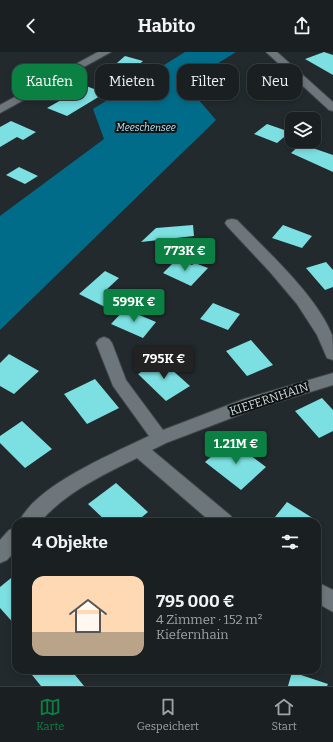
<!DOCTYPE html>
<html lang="de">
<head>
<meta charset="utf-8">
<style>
  :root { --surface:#1a2022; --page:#23282a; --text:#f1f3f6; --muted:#9fa3a5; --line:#383e40; --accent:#0b8043 }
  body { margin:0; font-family:Bitter,serif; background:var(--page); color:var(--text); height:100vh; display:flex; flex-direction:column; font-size:15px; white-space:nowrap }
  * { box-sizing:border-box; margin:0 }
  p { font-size:13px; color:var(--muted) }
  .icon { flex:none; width:22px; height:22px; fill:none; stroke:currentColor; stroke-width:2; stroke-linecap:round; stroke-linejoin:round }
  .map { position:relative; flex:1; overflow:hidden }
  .side { position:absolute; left:12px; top:466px; width:309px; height:156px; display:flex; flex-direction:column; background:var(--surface); border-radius:12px; box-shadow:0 2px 6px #0003,0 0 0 1px var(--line) }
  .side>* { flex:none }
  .top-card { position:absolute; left:12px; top:12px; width:309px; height:36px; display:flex; gap:8px }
  .tools { position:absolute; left:285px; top:60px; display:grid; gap:8px }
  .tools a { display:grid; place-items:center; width:36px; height:36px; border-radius:8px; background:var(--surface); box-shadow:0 2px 6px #0003,0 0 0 1px var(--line); font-size:20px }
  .price { position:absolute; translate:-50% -34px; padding:0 9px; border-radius:4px; background:var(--accent); color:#fff; font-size:13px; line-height:26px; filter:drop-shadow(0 1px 2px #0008) }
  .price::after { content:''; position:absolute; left:50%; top:24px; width:12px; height:9px; margin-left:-6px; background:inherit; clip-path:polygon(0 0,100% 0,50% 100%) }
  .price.current { background:#222; color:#fff }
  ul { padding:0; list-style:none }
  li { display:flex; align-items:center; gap:12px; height:100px; padding:0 20px }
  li+li { border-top:1px solid var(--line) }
  li span { display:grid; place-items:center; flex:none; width:112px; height:80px; border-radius:12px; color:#555 }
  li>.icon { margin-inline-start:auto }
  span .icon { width:48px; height:48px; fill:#fffc; stroke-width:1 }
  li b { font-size:17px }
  h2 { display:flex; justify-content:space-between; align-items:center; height:48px; padding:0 20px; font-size:17px }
  .chip { padding:0 14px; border-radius:12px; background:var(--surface); box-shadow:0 2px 6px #0003,0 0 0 1px var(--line); font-size:14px; line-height:36px }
  .chip.current { background:var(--accent); color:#fff }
  header { display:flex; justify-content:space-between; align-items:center; height:52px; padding:0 20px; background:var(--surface); font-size:18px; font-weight:700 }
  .tab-bar { display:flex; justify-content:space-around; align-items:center; height:56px; border-top:1px solid var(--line); background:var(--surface); font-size:11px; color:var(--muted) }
  .tab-bar a { display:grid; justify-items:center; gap:2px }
  .tab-bar .current { color:var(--accent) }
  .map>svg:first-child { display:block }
  .forest { fill:#006c89 }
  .building { fill:#7cdfe1 }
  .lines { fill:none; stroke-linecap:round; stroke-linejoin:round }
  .street-casing { stroke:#3f4649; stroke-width:2 }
  .street { fill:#6d767a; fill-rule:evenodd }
  .labels { text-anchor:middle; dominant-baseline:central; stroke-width:4; stroke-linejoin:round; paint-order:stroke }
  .far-park-label { font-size:10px; font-style:italic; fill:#bae3f4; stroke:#0e1213 }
  .street-label { font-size:12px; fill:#d4dadc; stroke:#0e1213 }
</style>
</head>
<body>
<header><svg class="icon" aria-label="back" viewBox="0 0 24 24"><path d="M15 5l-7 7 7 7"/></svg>Habito<svg class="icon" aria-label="share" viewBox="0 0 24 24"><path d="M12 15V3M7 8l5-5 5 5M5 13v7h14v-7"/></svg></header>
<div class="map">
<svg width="333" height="634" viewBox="0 0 333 634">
  <rect width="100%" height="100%" fill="#222a2d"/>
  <path class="forest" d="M185,0H236L185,32L216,68L0,278V164L104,87L93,57Z"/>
  <path class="building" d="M324,0L333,3V23L305,7Z
    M125,4L143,9L130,21L108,34L96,29Z
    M86,34L105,41L67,64L47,56Z
    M11,69L36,80L23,88L17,85L0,95V75Z
    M267,72L290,80L277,91L254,82Z
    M301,92L333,103V120L291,101Z
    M19,115L38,124L25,132L6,123Z
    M193,173L194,184L141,190L156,176Z
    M283,173L312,184L302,196L272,186Z
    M177,207L192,213L195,211L208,216L191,234L163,221Z
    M326,210L333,218V235L325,238L306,216Z
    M105,219L119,226L106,238L119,244L107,256L79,242Z
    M213,251L240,262L228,278L200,267Z
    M125,257L156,270L143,286L111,272Z
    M251,288L273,313L247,324L226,299Z
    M9,302L39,319L14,342L0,334V311Z
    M161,308L190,334L166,349L138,322Z
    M95,327L119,356L87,372L64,342Z
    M322,346L333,358V379L319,386L295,359Z
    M22,369L52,397L25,416L0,391V384Z
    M230,388L266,415L241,438L205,410Z
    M116,431L148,460L136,470H107L88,452Z
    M287,450L319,470H271Z
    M16,522V574L0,556V535Z
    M28,618H71L84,634H41Z
    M292,620L328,632L327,634H288Z"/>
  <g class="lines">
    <defs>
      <path id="street" d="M98,0H111L0,61V53Z
        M266,0H277L333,50V59L329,58Z
        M232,167L237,168C266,198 317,244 332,283C333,290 333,301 333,308L327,306L317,283L297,252L270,220L227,174L225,171L227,168Z
        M104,285L109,287L112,291L126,328L163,378L244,347L333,321V333L255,357L166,391L152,398L231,464L233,470H211L137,406C103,423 66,440 40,470H19C36,433 112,402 149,384L113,334L96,291L99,287Z
        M16,476V498L7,508L0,511V488L9,478Z
        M317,530L333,538V560L317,551Z"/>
    </defs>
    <use href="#street" class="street-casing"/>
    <use href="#street" class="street"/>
  </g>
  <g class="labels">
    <g class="far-park-label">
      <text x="146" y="76">Meeschensee</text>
    </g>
    <g class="street-label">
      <text transform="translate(269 347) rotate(-18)">KIEFERNHAIN</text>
    </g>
  </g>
</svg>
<div class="tools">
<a><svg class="icon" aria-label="layers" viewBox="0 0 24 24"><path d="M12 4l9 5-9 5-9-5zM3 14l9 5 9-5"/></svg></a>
</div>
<b class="price" style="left:185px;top:220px">773K €</b>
<b class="price" style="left:134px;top:271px">599K €</b>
<b class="price current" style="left:164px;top:328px">795K €</b>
<b class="price" style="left:236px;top:413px">1.21M €</b>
<div class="top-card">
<a class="chip current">Kaufen</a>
<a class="chip">Mieten</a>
<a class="chip">Filter</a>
<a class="chip">Neu</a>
</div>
<section class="side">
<h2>4 Objekte<svg class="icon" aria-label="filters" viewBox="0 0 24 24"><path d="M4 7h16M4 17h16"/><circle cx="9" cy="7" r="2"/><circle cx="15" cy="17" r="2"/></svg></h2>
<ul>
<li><span style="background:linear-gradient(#ffd9b3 70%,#b9a48a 0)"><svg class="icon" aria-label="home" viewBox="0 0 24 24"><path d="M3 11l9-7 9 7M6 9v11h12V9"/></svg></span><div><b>795 000 €</b><p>4 Zimmer · 152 m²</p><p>Kiefernhain</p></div></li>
</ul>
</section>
</div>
<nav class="tab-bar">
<a class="current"><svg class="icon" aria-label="map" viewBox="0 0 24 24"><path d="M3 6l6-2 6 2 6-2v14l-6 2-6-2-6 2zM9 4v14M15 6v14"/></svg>Karte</a>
<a><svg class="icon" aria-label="saved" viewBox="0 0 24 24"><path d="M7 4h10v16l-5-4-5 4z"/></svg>Gespeichert</a>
<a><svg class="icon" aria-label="home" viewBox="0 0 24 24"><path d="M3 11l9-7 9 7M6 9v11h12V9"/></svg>Start</a>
</nav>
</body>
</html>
